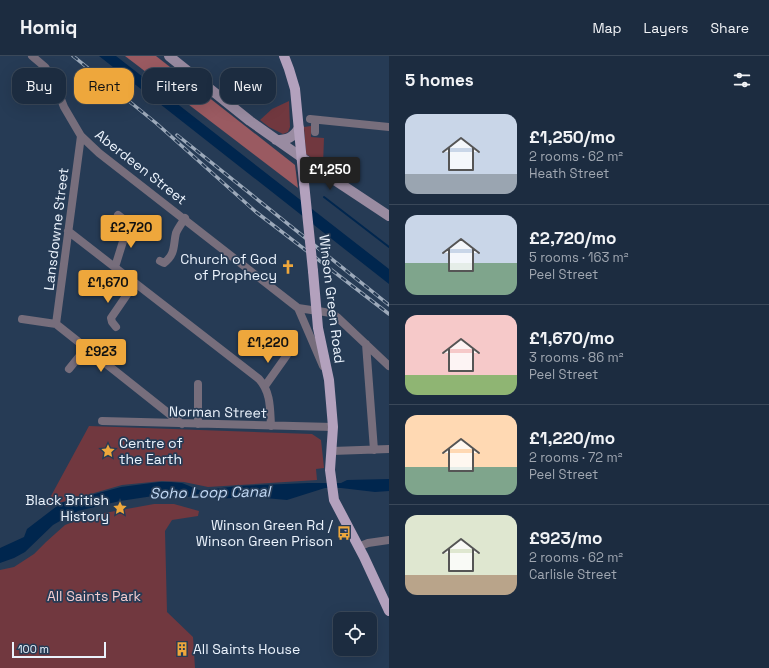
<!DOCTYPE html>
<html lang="en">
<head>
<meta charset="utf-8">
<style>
  :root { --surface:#1c2c40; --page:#253447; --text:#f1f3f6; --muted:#a0a7b1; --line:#3a4859; --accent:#eea73c }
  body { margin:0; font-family:"Space Grotesk",sans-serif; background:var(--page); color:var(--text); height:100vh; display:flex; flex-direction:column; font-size:15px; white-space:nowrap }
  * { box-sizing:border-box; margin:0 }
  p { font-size:13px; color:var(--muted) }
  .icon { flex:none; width:22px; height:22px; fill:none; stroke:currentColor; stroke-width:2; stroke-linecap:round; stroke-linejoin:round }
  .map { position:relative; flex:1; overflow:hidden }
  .panel { display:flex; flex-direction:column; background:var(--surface); width:380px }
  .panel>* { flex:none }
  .hud { position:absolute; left:12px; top:12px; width:317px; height:36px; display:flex; gap:8px }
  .controls { position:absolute; left:333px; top:556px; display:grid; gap:8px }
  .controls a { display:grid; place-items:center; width:44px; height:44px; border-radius:8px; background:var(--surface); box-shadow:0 4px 16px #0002,0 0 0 1px var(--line); font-size:20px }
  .scale { position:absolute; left:12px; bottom:10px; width:94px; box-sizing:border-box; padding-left:4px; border:2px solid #eaf2fc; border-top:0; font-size:11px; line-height:14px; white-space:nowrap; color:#eaf2fc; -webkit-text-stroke:3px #263b55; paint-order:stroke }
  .price { position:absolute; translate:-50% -34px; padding:0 9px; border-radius:4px; background:var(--accent); color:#111; font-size:13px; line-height:26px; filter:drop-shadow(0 1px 2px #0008) }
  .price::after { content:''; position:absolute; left:50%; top:24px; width:12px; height:9px; margin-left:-6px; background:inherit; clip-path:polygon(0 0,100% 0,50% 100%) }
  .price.current { background:#222; color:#fff }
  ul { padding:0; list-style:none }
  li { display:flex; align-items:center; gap:12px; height:100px; padding:0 16px }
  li+li { border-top:1px solid var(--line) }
  li span { display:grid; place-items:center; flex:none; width:112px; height:80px; border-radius:12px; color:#555 }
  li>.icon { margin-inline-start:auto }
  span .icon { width:48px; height:48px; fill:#fffc; stroke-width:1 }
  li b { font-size:17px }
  h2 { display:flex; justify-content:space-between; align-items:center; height:48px; padding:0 16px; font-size:17px }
  .chip { padding:0 14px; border-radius:12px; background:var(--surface); box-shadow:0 4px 16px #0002,0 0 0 1px var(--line); font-size:14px; line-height:36px }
  .chip.current { background:var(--accent); color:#111 }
  header { display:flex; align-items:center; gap:24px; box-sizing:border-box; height:56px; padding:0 20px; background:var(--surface); border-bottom:1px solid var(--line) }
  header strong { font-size:19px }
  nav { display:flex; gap:22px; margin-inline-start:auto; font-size:14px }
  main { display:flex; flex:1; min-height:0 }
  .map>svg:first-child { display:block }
  .green { fill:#71383f }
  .forest { fill:#9a5a61 }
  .water { fill:#00264e }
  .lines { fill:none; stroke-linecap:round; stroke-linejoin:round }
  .stream { stroke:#00264e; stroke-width:2 }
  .minor { stroke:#776e7c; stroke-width:8 }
  .secondary { stroke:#998ba1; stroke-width:10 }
  .primary { stroke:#b3a1bd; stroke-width:10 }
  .rail-casing { stroke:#9ca9ba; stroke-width:3.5 }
  .rail { stroke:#263b55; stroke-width:2; stroke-dasharray:6; stroke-linecap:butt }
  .primary-bridge { stroke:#b3a1bd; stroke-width:10 }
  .labels { text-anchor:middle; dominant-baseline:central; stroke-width:3.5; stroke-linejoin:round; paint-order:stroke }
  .street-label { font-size:14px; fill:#eaf2fc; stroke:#263b55 }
  .poi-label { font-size:14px; fill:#eaf2fc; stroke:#263b55; text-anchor:end }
  .park-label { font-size:14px; fill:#f3cbce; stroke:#263b55 }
  .water-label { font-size:15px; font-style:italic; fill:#c2d9f5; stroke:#263b55 }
</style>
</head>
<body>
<header>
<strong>Homiq</strong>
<nav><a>Map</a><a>Layers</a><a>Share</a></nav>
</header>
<main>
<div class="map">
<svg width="389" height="612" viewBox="0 0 389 612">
  <rect width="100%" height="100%" fill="#263b55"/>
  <path class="green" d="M289,45L290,71L288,76L283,78L269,71L260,64L272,53Z
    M311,70V81L324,82L323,109L306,98L304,71Z
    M89,370L312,378L321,384L324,412L316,413L317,424L208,431L184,426L162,425L122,429L45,451Z
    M154,448H174L199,455L198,460L172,464L165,475L167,556L193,581L195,612H0V514L14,511L34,498L46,486L65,469L78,464L99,458Z"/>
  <path class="forest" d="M125,0H156L295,109L298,132Z"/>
  <path class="water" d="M99,0H116L389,213V228Z
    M389,423V435L375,436L341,432H325L287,444L253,441L214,443L207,439L199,438L188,441L160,439L120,445L78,455L65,462L53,469L25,496L14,502L0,507V492L24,481L27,473L61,447L121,431L159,426H171L182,427L199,434H207L237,430L308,427H341L347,424Z"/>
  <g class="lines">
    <path class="stream" d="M324,141L389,191"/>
    <path class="minor" d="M32,0L45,11L54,25L64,51L81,80L99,97L298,252L331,257L337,261L389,310
      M310,63L389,71
      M315,76V64
      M118,159L141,177
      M68,175L259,323C271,336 270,353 271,370
      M160,205L164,207C176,198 173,189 176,177C178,172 182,167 185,162
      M115,211L125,179L131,168
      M298,252L323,310
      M22,263L56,268L182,368
      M56,268L81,80
      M116,271L112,266L111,262L135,227
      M366,288L374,394
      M69,313L86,292
      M265,330L287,299
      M102,365L333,371
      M198,368V328
      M332,395L389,393
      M358,491L368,487L389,484"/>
    <path class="secondary" d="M169,0L250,65L321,115L389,160
      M276,84C287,84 293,82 299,72"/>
    <path class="primary" d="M284,0L289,13L295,33L304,127
      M313,215L318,272L329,324L331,347L333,371L330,414L334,444L364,501L389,555"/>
    <defs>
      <path id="rail" d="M73,0L156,67L256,156L389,258
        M177,79L389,249"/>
    </defs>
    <use href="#rail" class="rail-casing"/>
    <use href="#rail" class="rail"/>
    <path class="primary-bridge" d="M304,127L313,215"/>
  </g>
  <defs>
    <symbol id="church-bare" viewBox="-9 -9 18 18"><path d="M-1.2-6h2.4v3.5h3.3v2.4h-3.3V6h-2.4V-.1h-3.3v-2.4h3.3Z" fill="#eea73c" stroke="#263b55" stroke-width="2.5" paint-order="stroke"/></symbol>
    <symbol id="sight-bare" viewBox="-9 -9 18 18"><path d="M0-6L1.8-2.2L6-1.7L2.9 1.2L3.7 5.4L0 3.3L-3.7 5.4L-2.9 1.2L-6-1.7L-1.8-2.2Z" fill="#eea73c" stroke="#263b55" stroke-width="2.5" paint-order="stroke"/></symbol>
    <symbol id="bus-bare" viewBox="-9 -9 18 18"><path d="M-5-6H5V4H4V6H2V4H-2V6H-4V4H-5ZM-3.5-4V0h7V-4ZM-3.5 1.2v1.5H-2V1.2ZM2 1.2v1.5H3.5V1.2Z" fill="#eea73c" stroke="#263b55" stroke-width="2.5" paint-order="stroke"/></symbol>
    <symbol id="building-bare" viewBox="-9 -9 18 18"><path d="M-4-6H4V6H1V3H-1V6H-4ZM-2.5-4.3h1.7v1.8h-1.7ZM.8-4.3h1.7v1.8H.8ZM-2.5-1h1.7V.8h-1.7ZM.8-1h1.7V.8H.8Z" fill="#eea73c" stroke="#263b55" stroke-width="2.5" paint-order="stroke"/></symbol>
  </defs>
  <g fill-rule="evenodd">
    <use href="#church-bare" x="278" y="201" width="20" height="20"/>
    <use href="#sight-bare" x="98" y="385" width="20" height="20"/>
    <use href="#sight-bare" x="110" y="442" width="20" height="20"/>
    <use href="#bus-bare" x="334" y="467" width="20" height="20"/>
    <use href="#building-bare" x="172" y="583" width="20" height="20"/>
  </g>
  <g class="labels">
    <g class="street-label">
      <text transform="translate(141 111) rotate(38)">Aberdeen Street</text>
      <text transform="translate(56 173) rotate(-83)">Lansdowne Street</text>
      <text transform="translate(332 243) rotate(83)">Winson Green Road</text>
      <text transform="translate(218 356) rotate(1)">Norman Street</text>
    </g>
    <g class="poi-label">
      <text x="277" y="203">Church of God<tspan x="277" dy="16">of Prophecy</tspan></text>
      <text x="119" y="387" text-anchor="start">Centre of<tspan x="119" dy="16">the Earth</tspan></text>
      <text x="109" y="444">Black British<tspan x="109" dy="16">History</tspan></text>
      <text x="333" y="469">Winson Green Rd /<tspan x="333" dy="16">Winson Green Prison</tspan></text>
      <text x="193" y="593" text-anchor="start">All Saints House</text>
    </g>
    <g class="park-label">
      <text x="94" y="540">All Saints Park</text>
    </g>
    <g class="water-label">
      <text transform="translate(210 436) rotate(-1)">Soho Loop Canal</text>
    </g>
  </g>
</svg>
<div class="controls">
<a><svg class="icon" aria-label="locate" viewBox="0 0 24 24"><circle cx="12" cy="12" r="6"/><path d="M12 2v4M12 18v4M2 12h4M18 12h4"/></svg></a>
</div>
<div class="scale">100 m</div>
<b class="price current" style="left:330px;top:135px">£1,250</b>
<b class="price" style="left:131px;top:193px">£2,720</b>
<b class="price" style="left:108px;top:248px">£1,670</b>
<b class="price" style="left:268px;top:308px">£1,220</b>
<b class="price" style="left:101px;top:317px">£923</b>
<div class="hud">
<a class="chip">Buy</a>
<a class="chip current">Rent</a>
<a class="chip">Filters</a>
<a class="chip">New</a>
</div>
</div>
<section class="panel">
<h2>5 homes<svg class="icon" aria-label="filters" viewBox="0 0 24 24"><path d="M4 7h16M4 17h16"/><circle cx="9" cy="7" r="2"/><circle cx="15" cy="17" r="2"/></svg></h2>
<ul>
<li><span style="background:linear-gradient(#c9d6e8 75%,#9aa5b1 0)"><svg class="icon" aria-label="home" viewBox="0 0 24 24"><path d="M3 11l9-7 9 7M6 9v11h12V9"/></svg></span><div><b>£1,250/mo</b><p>2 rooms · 62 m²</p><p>Heath Street</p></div></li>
<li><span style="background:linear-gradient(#c9d6e8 60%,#7fa58c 0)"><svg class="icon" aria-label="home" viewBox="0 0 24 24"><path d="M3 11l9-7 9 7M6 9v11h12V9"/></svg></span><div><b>£2,720/mo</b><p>5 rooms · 163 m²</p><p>Peel Street</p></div></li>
<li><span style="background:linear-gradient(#f6c9c9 75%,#8fb573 0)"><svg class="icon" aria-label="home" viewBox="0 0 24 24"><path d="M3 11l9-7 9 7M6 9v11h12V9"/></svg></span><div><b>£1,670/mo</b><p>3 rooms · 86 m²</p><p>Peel Street</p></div></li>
<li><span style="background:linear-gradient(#ffd9b3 65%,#7fa58c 0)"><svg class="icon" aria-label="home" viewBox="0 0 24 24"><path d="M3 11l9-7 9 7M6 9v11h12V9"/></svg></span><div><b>£1,220/mo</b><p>2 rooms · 72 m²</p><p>Peel Street</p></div></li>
<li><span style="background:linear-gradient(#dfe7d0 75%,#b9a48a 0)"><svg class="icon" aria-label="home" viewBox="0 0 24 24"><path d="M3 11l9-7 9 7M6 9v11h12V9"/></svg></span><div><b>£923/mo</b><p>2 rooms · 62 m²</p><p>Carlisle Street</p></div></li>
</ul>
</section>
</main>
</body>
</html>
